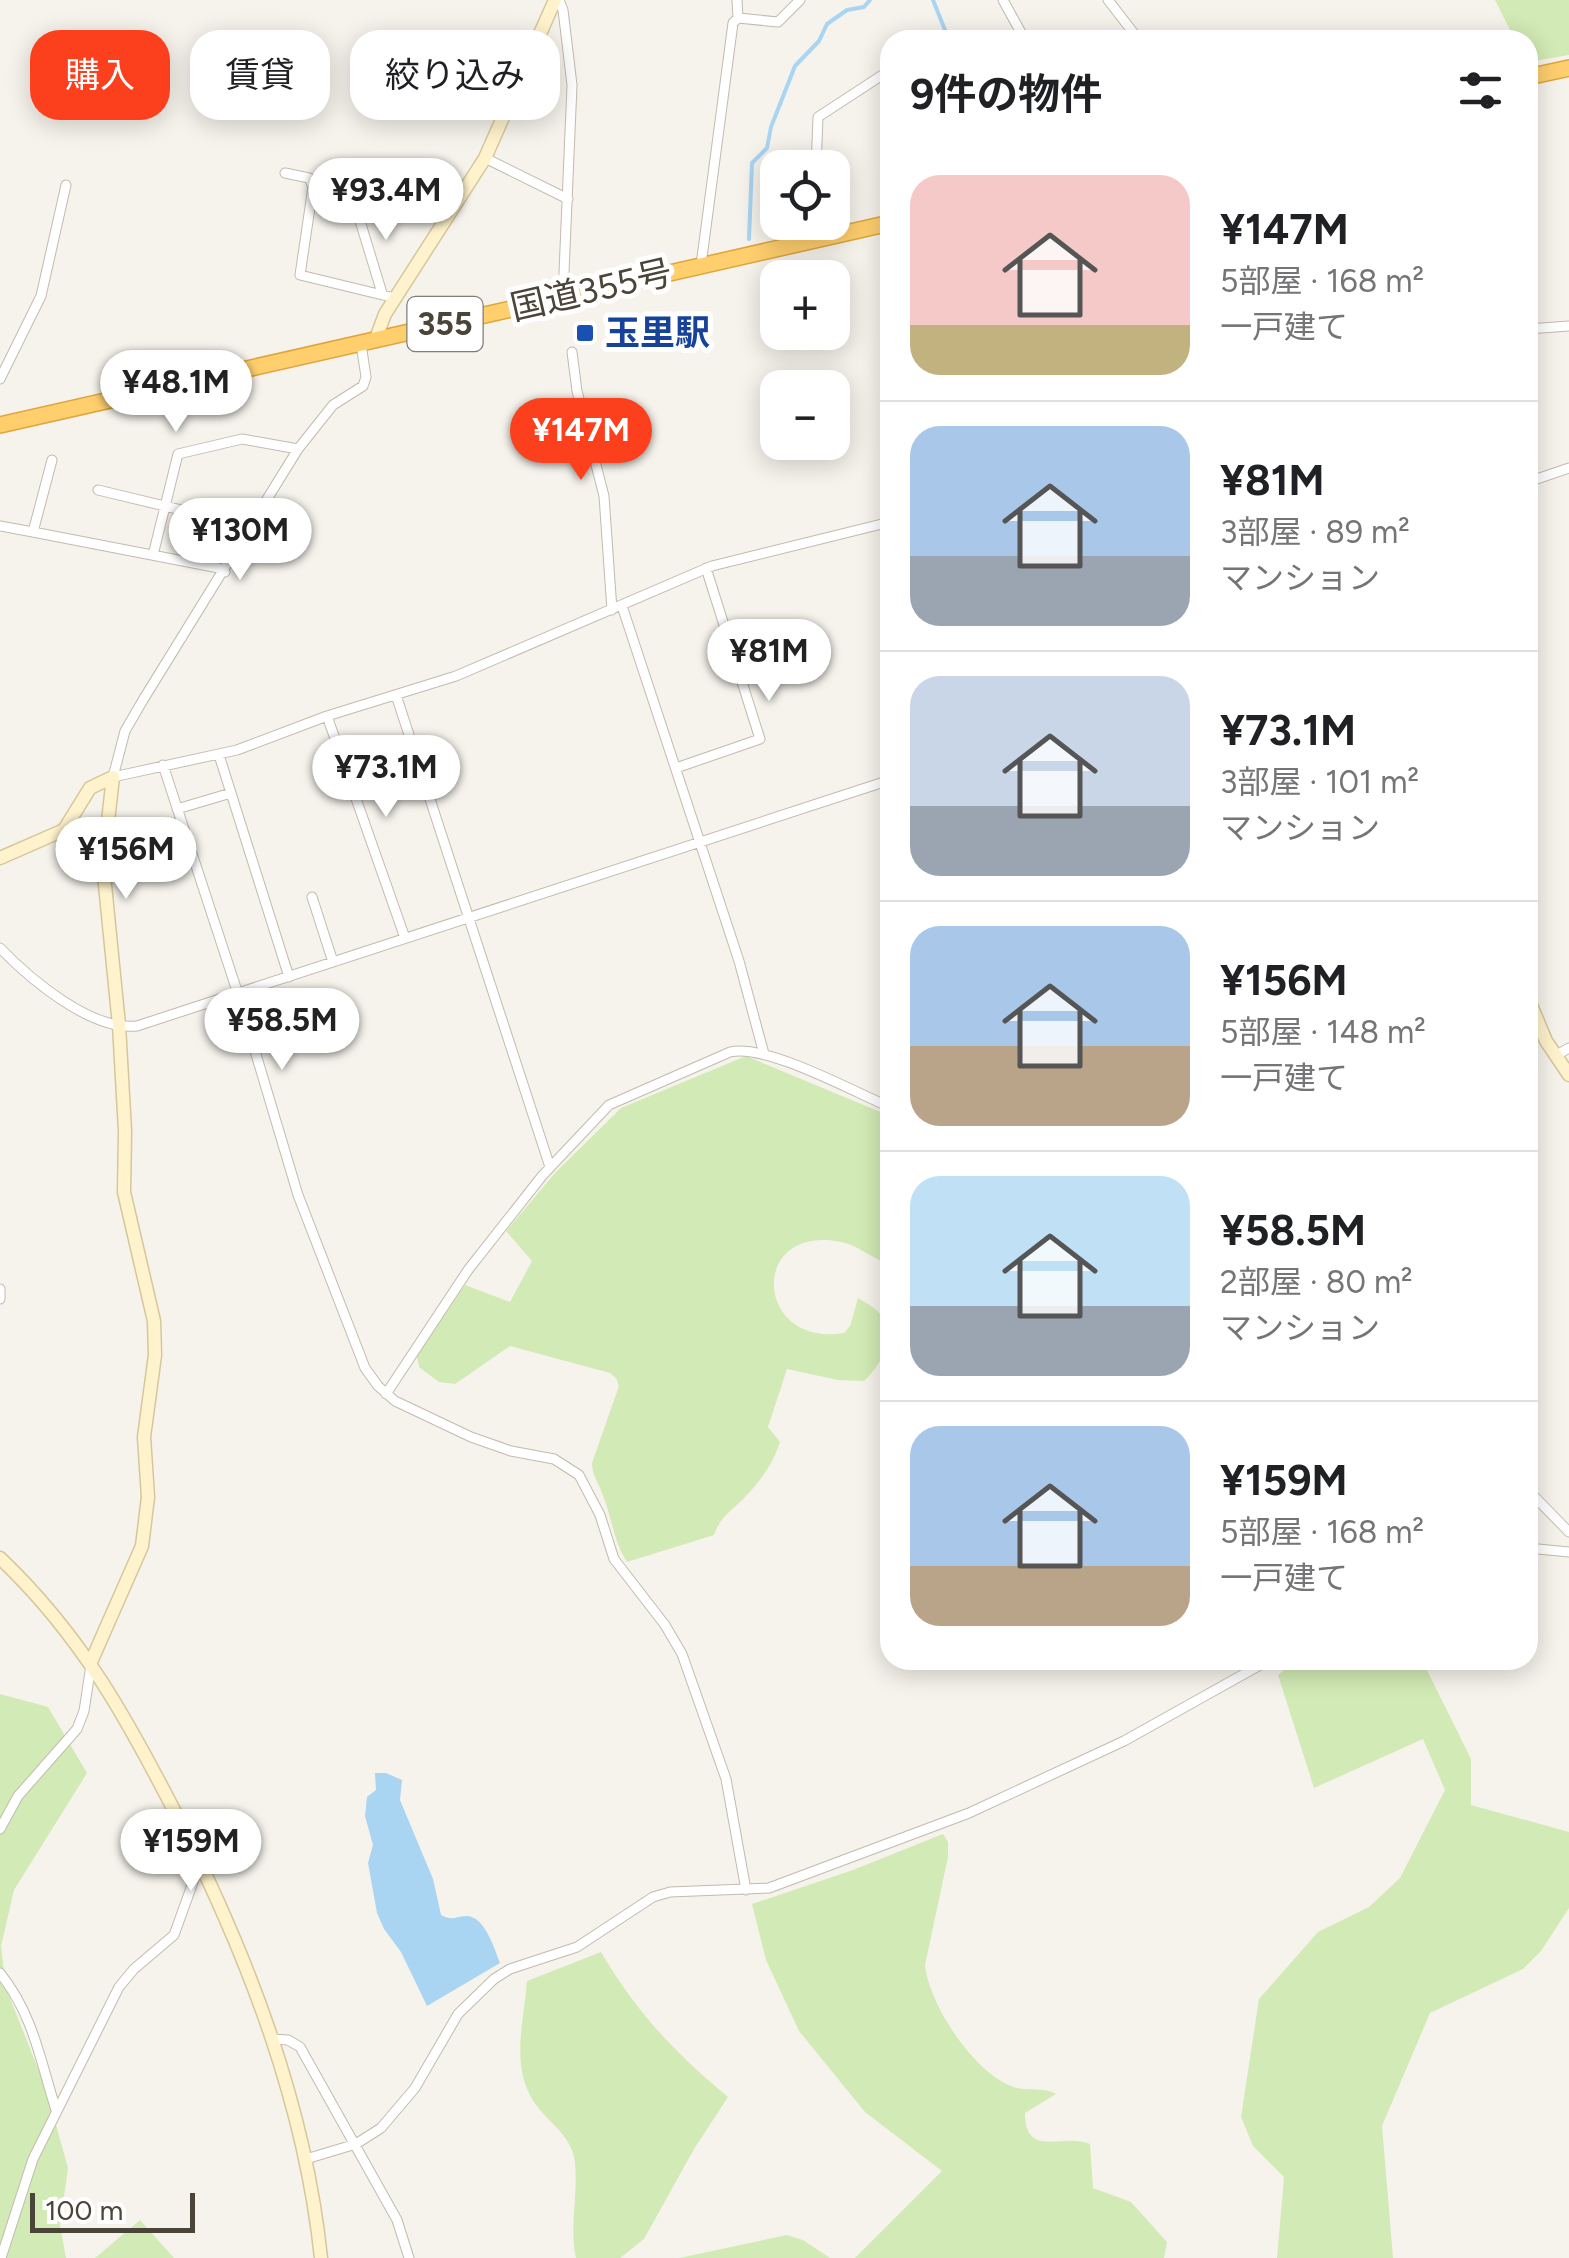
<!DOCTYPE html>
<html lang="ja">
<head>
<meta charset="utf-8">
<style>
  :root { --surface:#fff; --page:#f2f2f2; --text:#202124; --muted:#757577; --line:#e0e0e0; --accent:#fc3f1d }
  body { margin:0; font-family:Figtree,"Noto Sans JP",sans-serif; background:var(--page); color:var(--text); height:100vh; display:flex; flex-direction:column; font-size:38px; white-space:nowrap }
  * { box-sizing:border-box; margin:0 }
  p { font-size:32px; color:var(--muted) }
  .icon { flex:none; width:55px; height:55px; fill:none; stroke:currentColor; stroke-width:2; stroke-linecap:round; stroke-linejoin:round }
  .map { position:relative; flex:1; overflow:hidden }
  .details { position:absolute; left:880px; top:30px; width:658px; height:1640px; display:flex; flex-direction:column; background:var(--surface); border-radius:30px; box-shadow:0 5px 25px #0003 }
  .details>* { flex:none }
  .hud { position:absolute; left:30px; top:30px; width:700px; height:90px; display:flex; gap:20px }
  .tools { position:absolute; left:760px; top:150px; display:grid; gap:20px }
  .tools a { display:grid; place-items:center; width:90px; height:90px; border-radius:20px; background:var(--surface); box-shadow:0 5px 25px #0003; font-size:50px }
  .scale { position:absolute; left:30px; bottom:25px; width:165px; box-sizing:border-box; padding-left:10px; border:5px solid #4b4439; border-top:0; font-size:28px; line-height:35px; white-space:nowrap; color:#4b4439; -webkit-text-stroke:8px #fff; paint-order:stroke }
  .price { position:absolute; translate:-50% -85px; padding:0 22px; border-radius:35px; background:#fff; color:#222; font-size:32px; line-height:65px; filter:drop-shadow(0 2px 5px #0008) }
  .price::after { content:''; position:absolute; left:50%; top:60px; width:30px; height:22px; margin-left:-15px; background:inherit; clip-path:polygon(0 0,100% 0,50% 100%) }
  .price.active { background:var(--accent); color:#fff }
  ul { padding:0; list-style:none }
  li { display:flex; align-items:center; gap:30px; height:250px; padding:0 30px }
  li+li { border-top:2px solid var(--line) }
  li span { display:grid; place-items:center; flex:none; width:280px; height:200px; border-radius:30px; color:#555 }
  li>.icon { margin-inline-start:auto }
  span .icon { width:120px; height:120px; fill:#fffc; stroke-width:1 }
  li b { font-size:42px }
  h2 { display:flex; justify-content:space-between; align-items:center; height:120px; padding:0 30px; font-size:42px }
  .chip { padding:0 35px; border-radius:30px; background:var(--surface); box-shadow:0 5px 25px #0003; font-size:35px; line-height:90px }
  .chip.active { background:var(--accent); color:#fff }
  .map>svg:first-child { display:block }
  .green { fill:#d2eab5 }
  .water { fill:#a9d4f2 }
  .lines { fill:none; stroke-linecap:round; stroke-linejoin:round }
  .stream { stroke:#a9d4f2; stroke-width:4 }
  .street-casing { stroke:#c2bbae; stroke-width:11 }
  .secondary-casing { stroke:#d6c79b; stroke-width:15 }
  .highway-casing { stroke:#e0a43c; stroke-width:18 }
  .street { stroke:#fff; stroke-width:9 }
  .secondary { stroke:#fff3cd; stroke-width:12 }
  .highway { stroke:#ffcf6e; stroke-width:15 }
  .transit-dot { fill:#1a4fb4; stroke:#fff; stroke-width:4 }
  .labels { text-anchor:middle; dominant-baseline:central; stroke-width:10; stroke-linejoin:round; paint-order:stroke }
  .shield { fill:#fff; stroke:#817c74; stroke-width:2.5 }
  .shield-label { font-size:32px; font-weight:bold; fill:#4b4439 }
  .street-label { font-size:35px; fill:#4b4439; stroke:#fff }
  .transit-label { font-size:35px; font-weight:bold; fill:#164399; stroke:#fff; text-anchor:start }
</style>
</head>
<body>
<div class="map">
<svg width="1569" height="2258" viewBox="0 0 1569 2258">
  <rect width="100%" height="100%" fill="#f6f3ec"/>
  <path class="green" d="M1495,0H1569V55L1528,62V40H1515Z
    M746,1056L890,1116V1265C874,1259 857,1245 841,1242C748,1223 754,1348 844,1333L850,1326L858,1298C864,1302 875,1307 879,1313C898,1334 881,1366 864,1381L838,1380L787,1369L768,1427L780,1442C773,1464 761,1480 745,1497C731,1512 721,1515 714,1535L627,1562C613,1541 612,1516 602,1493C598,1482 592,1475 592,1463L619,1386L616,1378L610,1373L510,1346L455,1384L439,1382L419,1367L417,1356L465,1285L510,1302L532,1261L506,1231L555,1173L621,1108Z
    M1295,1660H1422L1471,1759V1805L1569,1832V1908L1541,1951L1523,1969L1430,2013L1382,2126L1393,2258H1277L1284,2177L1253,2146L1241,2117L1259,1999L1318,1932L1369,1907L1400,1878L1445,1790L1423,1739L1314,1788L1278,1675Z
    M0,1694L48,1707L87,1773L14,1890L1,1946L6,1988L46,2089L68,2168L60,2225L66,2258H0Z
    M943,1834L948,1842V1857L925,1965C929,2005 976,2077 1017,2088C1030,2091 1043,2087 1056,2094L1025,2113C1025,2160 1064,2132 1090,2144L1093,2188L1131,2202L1167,2242L1164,2258H855L942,2171L865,2112L799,2031L766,1960L752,1904L853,1870Z
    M601,1952C637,2013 674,2052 728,2097L694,2149L644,2239L620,2258H576C568,2226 582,2176 572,2150C564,2130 545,2119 534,2102C510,2065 524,2022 527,1981Z
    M140,2220L174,2258H95Z
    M787,2235L803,2240L830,2258H679Z"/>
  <path class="water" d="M375,1773H386L402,1780L400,1800L433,1879L441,1915C452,1921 454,1917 466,1916C485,1916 494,1948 500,1963L427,2006L401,1952L384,1929L377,1913L368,1863L373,1845L365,1816L367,1797L376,1790Z"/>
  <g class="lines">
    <path class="stream" d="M933,0L949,40
      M749,239L752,163L767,148L771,127L795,66L819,41L827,24L847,10L864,7L870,0"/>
    <defs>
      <path id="street" d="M559,0L563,10L572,85L563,296
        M1003,0L1025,40
        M1108,0L1139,40
        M738,18L778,22L800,0
        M485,158L568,199
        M816,168L818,117L890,70
        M285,173L309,178L313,187L300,275L395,298
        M353,198L382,293
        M701,265L733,23L738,18L737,0
        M1528,329L1569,326
        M361,344L366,377L363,386L333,405L298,449L143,700L125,731L113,777L237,750L327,716L456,676L712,566L890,522
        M572,352L577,391L604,496L612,610
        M0,379L41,296L66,185
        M52,460L33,532L219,568L225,572
        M1528,482L1569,468
        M98,490L252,527
        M0,526L33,532
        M153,555L178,454L242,439L298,449
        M622,606L739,961L764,1054
        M396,695L550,1167
        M327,716L405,938
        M219,755L289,977
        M163,765L238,994L298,1195L365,1368L378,1386L395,1401L471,1437L511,1451L554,1459L579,1475L600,1515L614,1559L665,1625L682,1654L726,1779L746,1890
        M676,768L760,739L706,568
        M177,809L231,793
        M312,897L333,962
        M0,948C30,979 91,1031 137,1026L890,780
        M1555,1056L1569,1048
        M0,1289V1299
        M386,1394L468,1270L542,1176L609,1105L730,1052C765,1043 854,1092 890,1107
        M1528,1490L1569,1532
        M1528,1548L1569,1552
        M0,1829L18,1796L77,1729L84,1711L91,1665
        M0,1973C34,2016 40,2060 56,2110
        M272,2039L288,2040L300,2047L397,2220L409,2258
        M306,2159L356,2144L381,2128L415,2088L458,2014L494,1979L510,1969L577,1947L653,1897L670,1892L769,1888L969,1813L1124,1741L1269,1660
        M1,2258L33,2159L119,1987L134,1969L174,1935L200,1863"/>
      <path id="secondary" d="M375,341L385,314L485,158L555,0
        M0,858L64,830L90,788L113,777L103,865L119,1025L125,1131L124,1192L154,1321L155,1355L144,1437L148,1497L142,1546L91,1662
        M1528,998L1546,1041L1569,1075
        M0,1558C82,1636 128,1720 179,1820C248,1957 305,2104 321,2258"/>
      <path id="highway" d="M1528,77L1569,68
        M0,425L890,223"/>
    </defs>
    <use href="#street" class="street-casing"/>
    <use href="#secondary" class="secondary-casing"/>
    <use href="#highway" class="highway-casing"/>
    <use href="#street" class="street"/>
    <use href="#secondary" class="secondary"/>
    <use href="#highway" class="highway"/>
  </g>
  <rect class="transit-dot" x="575" y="323" width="20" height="20" rx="5"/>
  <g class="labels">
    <rect class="shield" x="407.5" y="297" width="75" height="54" rx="8"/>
    <g class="shield-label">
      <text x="445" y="324">355</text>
    </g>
    <g class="street-label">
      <text transform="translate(591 290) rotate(-13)">国道355号</text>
    </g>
    <g class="transit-label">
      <text x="605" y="333">玉里駅</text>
    </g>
  </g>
</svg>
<div class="tools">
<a><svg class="icon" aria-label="locate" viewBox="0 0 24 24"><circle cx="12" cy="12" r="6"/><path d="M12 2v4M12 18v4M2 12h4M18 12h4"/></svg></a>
<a>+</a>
<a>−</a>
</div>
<div class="scale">100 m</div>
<b class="price" style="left:386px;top:243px">¥93.4M</b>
<b class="price" style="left:176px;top:435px">¥48.1M</b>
<b class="price active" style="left:581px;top:483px">¥147M</b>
<b class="price" style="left:240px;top:583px">¥130M</b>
<b class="price" style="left:769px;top:704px">¥81M</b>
<b class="price" style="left:386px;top:820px">¥73.1M</b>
<b class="price" style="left:126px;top:902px">¥156M</b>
<b class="price" style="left:282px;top:1073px">¥58.5M</b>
<b class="price" style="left:191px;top:1894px">¥159M</b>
<div class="hud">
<a class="chip active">購入</a>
<a class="chip">賃貸</a>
<a class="chip">絞り込み</a>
</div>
<section class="details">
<h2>9件の物件<svg class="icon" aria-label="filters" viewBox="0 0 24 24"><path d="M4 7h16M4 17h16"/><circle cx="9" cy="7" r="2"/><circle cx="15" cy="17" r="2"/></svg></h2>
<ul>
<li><span style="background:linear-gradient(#f6c9c9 75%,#c2b280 0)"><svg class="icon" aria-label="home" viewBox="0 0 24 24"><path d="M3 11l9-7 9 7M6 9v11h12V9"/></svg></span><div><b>¥147M</b><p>5部屋 · 168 m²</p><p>一戸建て</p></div></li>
<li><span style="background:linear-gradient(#a9c7e8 65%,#9aa5b1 0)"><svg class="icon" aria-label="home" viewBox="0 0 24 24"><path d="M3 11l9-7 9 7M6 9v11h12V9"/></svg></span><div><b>¥81M</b><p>3部屋 · 89 m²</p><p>マンション</p></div></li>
<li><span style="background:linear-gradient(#c9d6e8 65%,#9aa5b1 0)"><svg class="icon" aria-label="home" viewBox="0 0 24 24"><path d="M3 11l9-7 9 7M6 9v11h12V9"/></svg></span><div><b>¥73.1M</b><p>3部屋 · 101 m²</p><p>マンション</p></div></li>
<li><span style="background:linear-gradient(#a9c7e8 60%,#b9a48a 0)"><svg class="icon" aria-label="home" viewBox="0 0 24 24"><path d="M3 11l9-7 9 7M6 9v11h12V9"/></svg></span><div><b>¥156M</b><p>5部屋 · 148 m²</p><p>一戸建て</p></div></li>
<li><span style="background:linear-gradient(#bfe0f5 65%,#9aa5b1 0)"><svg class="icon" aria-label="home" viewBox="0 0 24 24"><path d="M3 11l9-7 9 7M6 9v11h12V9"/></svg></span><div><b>¥58.5M</b><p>2部屋 · 80 m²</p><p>マンション</p></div></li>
<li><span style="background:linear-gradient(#a9c7e8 70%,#b9a48a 0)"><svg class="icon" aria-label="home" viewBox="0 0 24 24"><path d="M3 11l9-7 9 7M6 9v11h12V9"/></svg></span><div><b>¥159M</b><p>5部屋 · 168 m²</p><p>一戸建て</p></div></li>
</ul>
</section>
</div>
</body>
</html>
